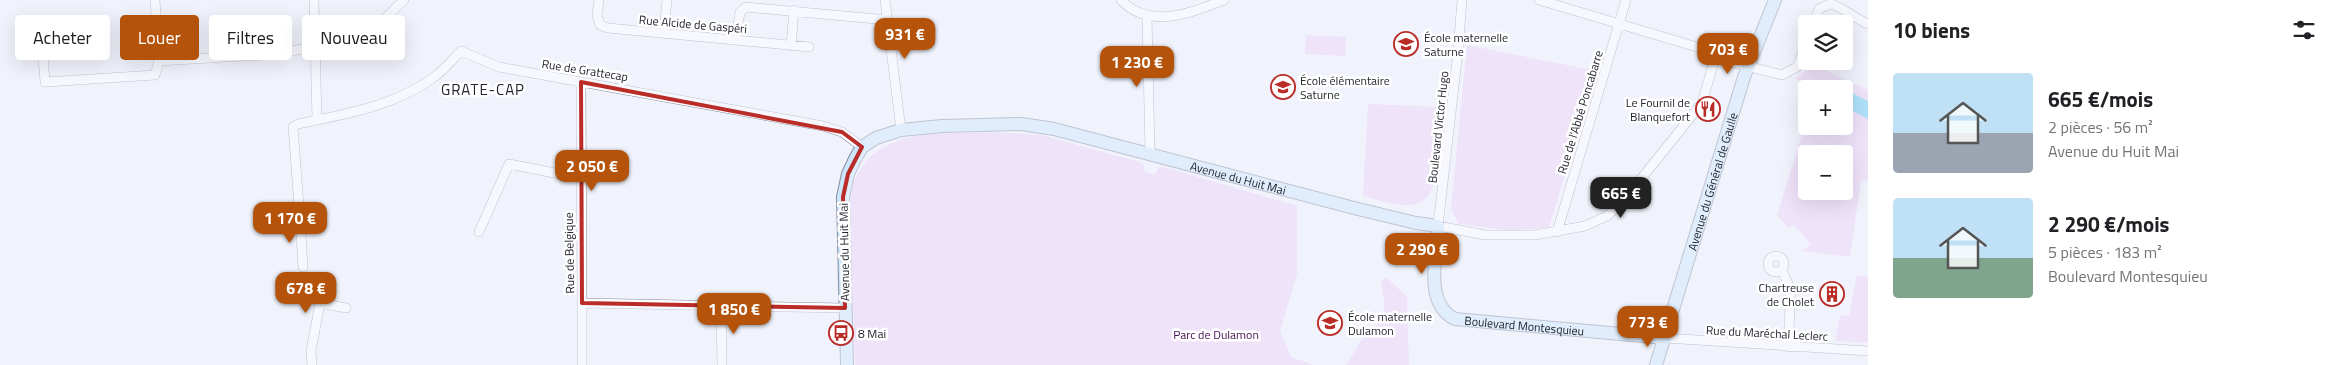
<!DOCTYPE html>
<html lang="fr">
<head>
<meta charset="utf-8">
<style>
  :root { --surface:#fff; --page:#f2f2f2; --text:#202124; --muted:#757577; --accent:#b45309 }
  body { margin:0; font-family:"Titillium Web",sans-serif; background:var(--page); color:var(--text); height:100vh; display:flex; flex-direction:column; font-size:19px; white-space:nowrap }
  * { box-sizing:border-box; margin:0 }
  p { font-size:16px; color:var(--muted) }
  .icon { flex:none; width:28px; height:28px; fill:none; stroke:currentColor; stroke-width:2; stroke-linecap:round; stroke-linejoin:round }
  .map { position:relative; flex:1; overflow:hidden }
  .panel { display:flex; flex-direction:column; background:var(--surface); width:475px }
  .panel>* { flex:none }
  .top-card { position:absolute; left:15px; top:15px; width:475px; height:45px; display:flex; gap:10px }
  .controls { position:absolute; left:1798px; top:15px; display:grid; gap:10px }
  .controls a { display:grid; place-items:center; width:55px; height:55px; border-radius:5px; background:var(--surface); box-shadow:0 5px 20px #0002; font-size:25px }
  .price { position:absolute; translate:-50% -42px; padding:0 11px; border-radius:10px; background:var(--accent); color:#fff; font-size:16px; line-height:32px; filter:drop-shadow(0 1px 2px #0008) }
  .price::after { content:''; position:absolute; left:50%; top:30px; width:15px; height:11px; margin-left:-8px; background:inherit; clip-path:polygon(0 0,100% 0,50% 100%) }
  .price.selected { background:#222; color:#fff }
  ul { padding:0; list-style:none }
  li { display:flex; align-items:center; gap:15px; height:125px; padding:0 25px }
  li span { display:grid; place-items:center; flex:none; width:140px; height:100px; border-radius:5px; color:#555 }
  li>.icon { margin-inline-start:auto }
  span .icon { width:60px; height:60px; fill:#fffc; stroke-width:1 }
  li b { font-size:21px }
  h2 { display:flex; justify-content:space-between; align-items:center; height:60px; padding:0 25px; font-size:21px }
  .pill { padding:0 18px; border-radius:5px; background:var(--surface); box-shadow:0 5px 20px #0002; font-size:18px; line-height:45px }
  .pill.selected { background:var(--accent); color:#fff }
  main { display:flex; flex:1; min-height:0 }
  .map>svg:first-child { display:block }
  .green { fill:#eed0f8; fill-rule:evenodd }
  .water { fill:#5dcef6 }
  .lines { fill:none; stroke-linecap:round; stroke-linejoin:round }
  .minor-casing { stroke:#858b9d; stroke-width:10 }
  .secondary-casing { stroke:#858b9d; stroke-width:14 }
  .minor { stroke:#fff; stroke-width:9 }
  .secondary { stroke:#cce6fc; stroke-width:12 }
  .marked { fill:none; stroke:#ba2c27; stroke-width:4; stroke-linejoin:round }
  .labels { text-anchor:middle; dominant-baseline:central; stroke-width:5; stroke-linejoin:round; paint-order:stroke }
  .street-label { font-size:12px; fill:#23262d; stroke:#fff }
  .poi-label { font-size:12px; fill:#23262d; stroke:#fff; text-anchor:start }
  .park-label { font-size:12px; fill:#420f50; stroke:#fff }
  .quarter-label { font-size:15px; letter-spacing:1px; fill:#23262d; stroke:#fff }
</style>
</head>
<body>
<main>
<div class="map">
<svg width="1868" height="365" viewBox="0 0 1868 365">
  <rect width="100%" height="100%" fill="#f1f3fc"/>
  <path class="green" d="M1306,35L1346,37L1345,56L1305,54Z
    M1467,45L1597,71L1549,227L1513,231L1459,224L1451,209Z
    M1809,63L1868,90V181L1861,180L1850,257L1802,251L1811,244L1794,225L1788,228L1777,215L1806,121V126H1844V89H1826L1795,79L1803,73ZM1806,154H1844V191H1806Z
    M1368,104L1441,107L1433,185C1424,218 1386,202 1363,196Z
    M992,132L1041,135L1140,162L1144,166L1145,172L1155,175L1158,168L1164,167L1297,206V274L1280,331L1291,357L1314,365H855L850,211C851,202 850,192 853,184C876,125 941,135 992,132Z
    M1857,275L1868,277V343L1835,341L1840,315L1849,316Z
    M1386,277L1407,297L1409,365H1346L1363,338L1374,329L1384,314V300L1381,283Z"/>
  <path class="water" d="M1850,92L1868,101V119L1844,106Z"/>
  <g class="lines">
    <defs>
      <path id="minor" d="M155,0L159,61L262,55L346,43L372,31L404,0
        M314,0L317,120
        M599,0L597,15L600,25L608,28L809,47
        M885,0L901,130
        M1121,0C1149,30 1191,13 1224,0
        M1462,0L1458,51L1438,226L1485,235H1535L1585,226L1607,216L1625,199L1702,103L1715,58
        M1539,0L1707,50L1715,58
        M1147,17L1150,153
        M1813,24L1819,9L1830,4C1840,5 1855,19 1868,24
        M41,29L45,82L155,75L159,61
        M664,34L667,0
        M736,40L740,12L746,7L888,20
        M791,46L794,10
        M1715,58L1782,75L1797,67L1806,43
        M581,82L582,303
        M300,220L303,267
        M307,220H300L293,127L298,124C345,114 392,107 433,78C443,71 452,60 461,51L499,67L823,126L842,132L862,147
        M479,232L509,164L580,178
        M1557,232L1626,0
        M1768 264a8 8 0 1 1 16 0a8 8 0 1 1-16 0Z
        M1782,270L1791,290L1788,347
        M721,306L722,365
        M1665,338L1868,351
        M312,365L311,351L320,303L346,308
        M582,365V303L845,308"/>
      <g id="secondary">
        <path id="s1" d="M847,365L843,197L848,174L855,159L862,147L876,138L901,130L942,126L1022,124L1054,129L1354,208L1416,223L1438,226C1437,255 1423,303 1455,319L1665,338"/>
        <path id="s2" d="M1656,365L1744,77L1775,0"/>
      </g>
    </defs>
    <use href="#minor" class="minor-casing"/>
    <use href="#secondary" class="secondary-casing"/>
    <use href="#minor" class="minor"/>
    <use href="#secondary" class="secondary"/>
  </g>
  <path d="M0 0H1868V365H0ZM581,82L842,132L862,147L848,174L843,197L845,308L582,303Z" fill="#f1f3fc" fill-opacity=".55" fill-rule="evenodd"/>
  <path class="marked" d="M581,82L842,132L862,147L848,174L843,197L845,308L582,303Z"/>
  <defs>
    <symbol id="school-ring" viewBox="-11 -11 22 22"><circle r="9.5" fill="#fff" stroke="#ba2c27" stroke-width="1.5"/><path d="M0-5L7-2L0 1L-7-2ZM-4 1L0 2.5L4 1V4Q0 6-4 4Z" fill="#ba2c27"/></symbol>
    <symbol id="restaurant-ring" viewBox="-11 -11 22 22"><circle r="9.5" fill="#fff" stroke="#ba2c27" stroke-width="1.5"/><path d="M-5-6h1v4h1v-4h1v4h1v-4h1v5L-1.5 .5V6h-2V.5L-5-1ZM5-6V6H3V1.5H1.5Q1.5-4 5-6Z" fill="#ba2c27"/></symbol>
    <symbol id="building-ring" viewBox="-11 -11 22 22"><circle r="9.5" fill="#fff" stroke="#ba2c27" stroke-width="1.5"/><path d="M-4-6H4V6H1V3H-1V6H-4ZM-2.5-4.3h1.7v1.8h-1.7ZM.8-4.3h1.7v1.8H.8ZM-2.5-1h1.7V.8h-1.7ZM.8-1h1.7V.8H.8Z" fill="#ba2c27"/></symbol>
    <symbol id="bus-ring" viewBox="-11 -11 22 22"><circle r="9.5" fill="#fff" stroke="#ba2c27" stroke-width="1.5"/><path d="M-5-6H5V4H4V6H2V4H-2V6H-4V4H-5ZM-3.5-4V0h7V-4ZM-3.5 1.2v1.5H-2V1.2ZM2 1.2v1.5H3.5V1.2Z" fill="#ba2c27"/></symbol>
  </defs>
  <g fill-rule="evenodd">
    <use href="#school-ring" x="1392" y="30" width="28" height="28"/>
    <use href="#school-ring" x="1269" y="73" width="28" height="28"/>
    <use href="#restaurant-ring" x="1694" y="95" width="28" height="28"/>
    <use href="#building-ring" x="1818" y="280" width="28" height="28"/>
    <use href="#school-ring" x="1316" y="309" width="28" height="28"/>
    <use href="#bus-ring" x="827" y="319" width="28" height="28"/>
  </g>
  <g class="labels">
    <g class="street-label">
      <text transform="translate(693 24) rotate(5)">Rue Alcide de Gaspéri</text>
      <text transform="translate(585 70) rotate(9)">Rue de Grattecap</text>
      <text transform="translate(1580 112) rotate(-73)">Rue de l'Abbé Poncabarre</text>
      <text transform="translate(1438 127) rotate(-84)">Boulevard Victor Hugo</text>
      <text stroke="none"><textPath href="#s1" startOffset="609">Avenue du Huit Mai</textPath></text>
      <text stroke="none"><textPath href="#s2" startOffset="192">Avenue du Général de Gaulle</textPath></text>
      <text transform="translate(844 252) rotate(-91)">Avenue du Huit Mai</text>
      <text transform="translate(569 253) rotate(-91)">Rue de Belgique</text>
      <text stroke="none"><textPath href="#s1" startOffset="985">Boulevard Montesquieu</textPath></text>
      <text transform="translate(1767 333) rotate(3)">Rue du Maréchal Leclerc</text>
    </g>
    <g class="poi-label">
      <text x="1424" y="37">École maternelle<tspan x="1424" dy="14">Saturne</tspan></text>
      <text x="1300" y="80">École élémentaire<tspan x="1300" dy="14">Saturne</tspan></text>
      <text x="1690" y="102" text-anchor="end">Le Fournil de<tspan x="1690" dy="14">Blanquefort</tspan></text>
      <text x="1814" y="287" text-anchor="end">Chartreuse<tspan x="1814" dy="14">de Cholet</tspan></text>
      <text x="1348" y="316">École maternelle<tspan x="1348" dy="14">Dulamon</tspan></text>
      <text x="858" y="333">8 Mai</text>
    </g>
    <g class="park-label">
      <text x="1216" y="334">Parc de Dulamon</text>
    </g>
    <g class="quarter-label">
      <text x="483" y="89">GRATE-CAP</text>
    </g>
  </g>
</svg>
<div class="controls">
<a><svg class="icon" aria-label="layers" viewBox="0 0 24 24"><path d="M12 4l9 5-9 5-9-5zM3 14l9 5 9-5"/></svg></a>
<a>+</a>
<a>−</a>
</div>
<b class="price" style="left:905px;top:60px">931 €</b>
<b class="price" style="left:1728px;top:75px">703 €</b>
<b class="price" style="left:1137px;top:88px">1 230 €</b>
<b class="price" style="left:592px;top:192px">2 050 €</b>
<b class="price selected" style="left:1621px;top:219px">665 €</b>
<b class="price" style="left:290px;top:244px">1 170 €</b>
<b class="price" style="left:1422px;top:275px">2 290 €</b>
<b class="price" style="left:306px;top:314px">678 €</b>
<b class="price" style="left:734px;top:335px">1 850 €</b>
<b class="price" style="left:1648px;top:348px">773 €</b>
<div class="top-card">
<a class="pill">Acheter</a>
<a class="pill selected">Louer</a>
<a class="pill">Filtres</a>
<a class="pill">Nouveau</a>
</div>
</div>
<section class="panel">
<h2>10 biens<svg class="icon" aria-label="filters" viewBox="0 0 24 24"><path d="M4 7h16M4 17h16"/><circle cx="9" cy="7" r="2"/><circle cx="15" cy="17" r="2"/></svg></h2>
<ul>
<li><span style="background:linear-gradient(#bfe0f5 60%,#9aa5b1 0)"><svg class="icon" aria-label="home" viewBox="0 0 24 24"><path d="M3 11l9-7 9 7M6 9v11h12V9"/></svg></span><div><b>665 €/mois</b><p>2 pièces · 56 m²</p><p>Avenue du Huit Mai</p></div></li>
<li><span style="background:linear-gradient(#bfe0f5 60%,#7fa58c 0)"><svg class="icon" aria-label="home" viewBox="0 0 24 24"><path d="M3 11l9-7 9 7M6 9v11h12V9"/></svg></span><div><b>2 290 €/mois</b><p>5 pièces · 183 m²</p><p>Boulevard Montesquieu</p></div></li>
</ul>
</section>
</main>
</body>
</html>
